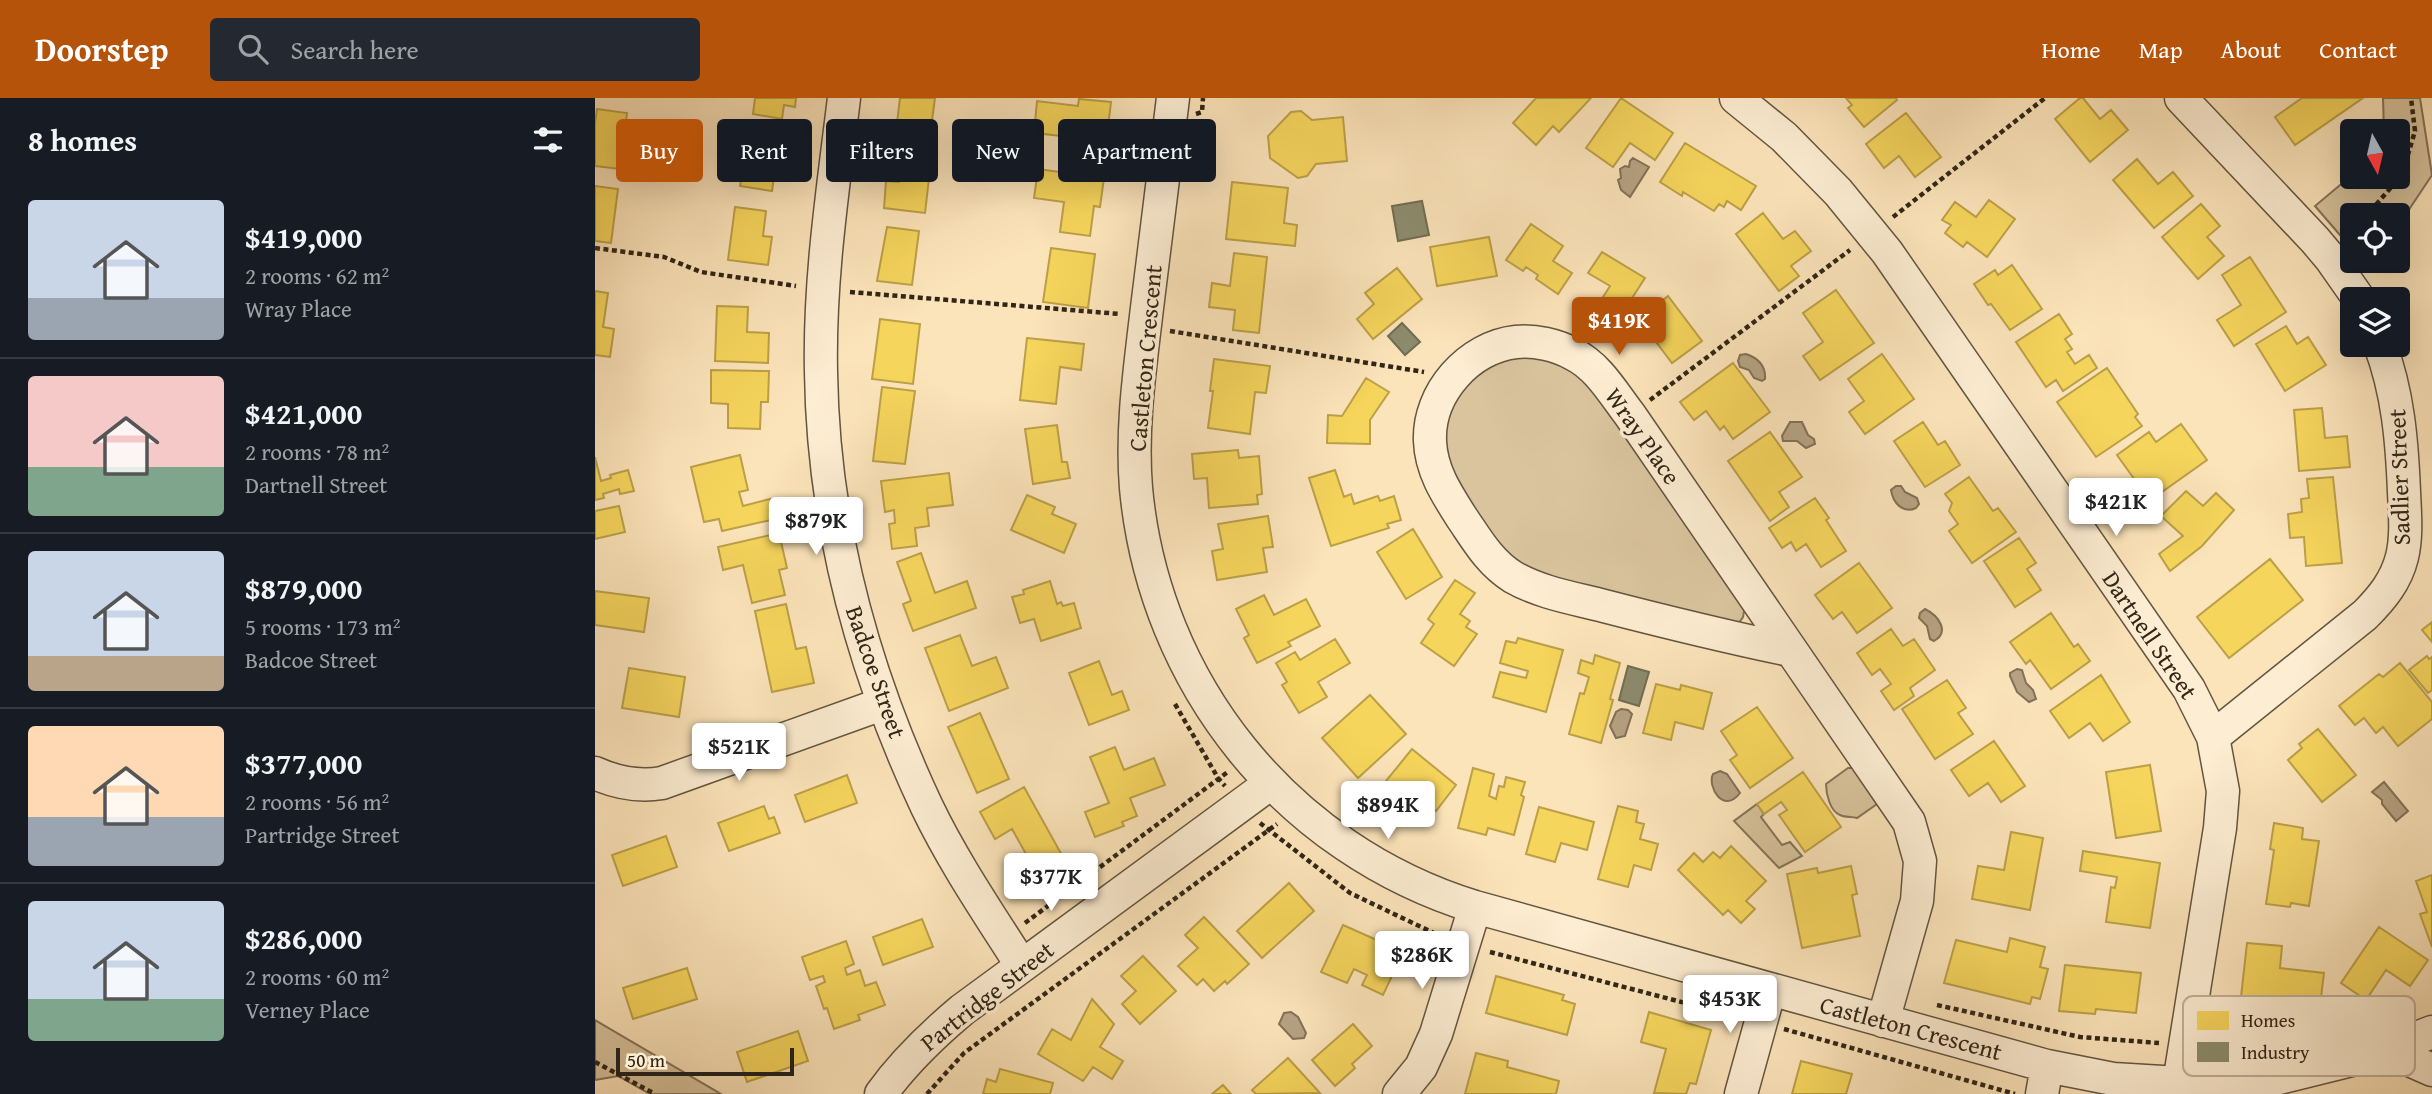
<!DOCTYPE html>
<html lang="en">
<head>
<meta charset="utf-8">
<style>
  :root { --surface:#171b24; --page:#242831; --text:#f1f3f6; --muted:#9ea1a6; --line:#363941; --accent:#b45309 }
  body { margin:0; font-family:"Gentium Book Plus",serif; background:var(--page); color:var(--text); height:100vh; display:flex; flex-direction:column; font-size:26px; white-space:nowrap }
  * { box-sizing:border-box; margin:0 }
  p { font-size:23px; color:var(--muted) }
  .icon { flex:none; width:38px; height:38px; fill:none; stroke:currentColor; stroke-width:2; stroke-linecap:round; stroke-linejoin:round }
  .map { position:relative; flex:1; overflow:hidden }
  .details { display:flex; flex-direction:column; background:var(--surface); width:595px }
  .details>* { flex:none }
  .hud { position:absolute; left:21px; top:21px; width:665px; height:63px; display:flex; gap:14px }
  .needle { width:46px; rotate:172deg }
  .controls { position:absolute; left:1745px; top:21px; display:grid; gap:14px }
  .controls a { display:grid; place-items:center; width:70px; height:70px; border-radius:7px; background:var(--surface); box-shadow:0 7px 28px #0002; font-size:35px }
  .scale { position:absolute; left:21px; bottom:18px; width:178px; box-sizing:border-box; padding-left:7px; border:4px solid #302517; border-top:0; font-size:19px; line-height:24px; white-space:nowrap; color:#302517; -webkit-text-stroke:5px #fdedd2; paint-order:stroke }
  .price { position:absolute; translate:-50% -60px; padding:0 16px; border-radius:7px; background:#fff; color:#222; font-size:23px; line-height:46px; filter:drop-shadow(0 2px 4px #0008) }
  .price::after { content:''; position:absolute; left:50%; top:42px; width:21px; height:16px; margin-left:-10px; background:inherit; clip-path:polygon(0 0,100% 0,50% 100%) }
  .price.current { background:var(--accent); color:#fff }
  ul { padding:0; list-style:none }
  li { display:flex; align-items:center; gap:21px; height:175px; padding:0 28px }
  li+li { border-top:2px solid var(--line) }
  li span { display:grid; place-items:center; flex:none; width:196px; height:140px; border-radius:7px; color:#555 }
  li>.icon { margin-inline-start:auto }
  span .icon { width:84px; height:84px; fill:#fffc; stroke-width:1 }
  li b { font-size:30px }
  h2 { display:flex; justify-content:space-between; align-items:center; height:84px; padding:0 28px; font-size:30px }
  .pill { padding:0 24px; border-radius:7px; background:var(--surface); box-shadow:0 7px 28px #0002; font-size:24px; line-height:63px }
  .pill.current { background:var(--accent); color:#fff }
  header { display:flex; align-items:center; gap:42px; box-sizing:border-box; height:98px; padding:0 35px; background:var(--accent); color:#fff }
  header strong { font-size:33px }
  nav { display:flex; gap:38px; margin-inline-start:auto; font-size:24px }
  .search { width:490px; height:63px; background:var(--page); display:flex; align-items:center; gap:18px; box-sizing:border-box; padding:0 24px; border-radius:7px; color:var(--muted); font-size:26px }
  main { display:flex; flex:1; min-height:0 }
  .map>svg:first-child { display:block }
  .green { fill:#d9c49e; stroke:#84745a; stroke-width:2 }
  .water { fill:#b7a383; stroke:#817158; stroke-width:2 }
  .homes { fill:#f6d55c; stroke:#bba047; stroke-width:2 }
  .industry { fill:#8c8c6e; stroke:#706d54; stroke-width:2 }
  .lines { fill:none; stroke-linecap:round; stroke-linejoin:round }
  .minor-casing { stroke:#635540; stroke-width:35 }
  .path { stroke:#302517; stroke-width:4.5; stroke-dasharray:5 3.5; stroke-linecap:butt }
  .minor { stroke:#fdedd2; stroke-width:32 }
  .labels { text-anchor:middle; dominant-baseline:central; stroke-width:7; stroke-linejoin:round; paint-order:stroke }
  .street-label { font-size:24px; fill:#302517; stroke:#fdedd2 }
  .key { fill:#fdedd2; stroke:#c0b19a; stroke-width:2 }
  .key-label { font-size:19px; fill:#302517 }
</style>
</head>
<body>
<header>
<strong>Doorstep</strong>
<div class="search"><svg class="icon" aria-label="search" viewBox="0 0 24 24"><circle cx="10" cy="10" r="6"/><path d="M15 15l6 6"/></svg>Search here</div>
<nav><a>Home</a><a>Map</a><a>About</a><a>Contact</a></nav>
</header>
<main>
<section class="details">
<h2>8 homes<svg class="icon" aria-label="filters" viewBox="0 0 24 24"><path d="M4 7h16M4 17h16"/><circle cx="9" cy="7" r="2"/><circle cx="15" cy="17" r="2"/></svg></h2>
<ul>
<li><span style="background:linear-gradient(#c9d6e8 70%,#9aa5b1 0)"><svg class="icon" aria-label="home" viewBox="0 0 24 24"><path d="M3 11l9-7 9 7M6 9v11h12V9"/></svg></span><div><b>$419,000</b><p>2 rooms · 62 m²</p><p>Wray Place</p></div></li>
<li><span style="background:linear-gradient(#f6c9c9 65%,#7fa58c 0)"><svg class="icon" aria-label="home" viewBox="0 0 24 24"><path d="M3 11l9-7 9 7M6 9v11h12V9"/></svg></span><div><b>$421,000</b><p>2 rooms · 78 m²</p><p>Dartnell Street</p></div></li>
<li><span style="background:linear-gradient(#c9d6e8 75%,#b9a48a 0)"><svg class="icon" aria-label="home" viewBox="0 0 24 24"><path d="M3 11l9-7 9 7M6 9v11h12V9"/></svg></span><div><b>$879,000</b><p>5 rooms · 173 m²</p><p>Badcoe Street</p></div></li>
<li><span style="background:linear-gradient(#ffd9b3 65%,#9aa5b1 0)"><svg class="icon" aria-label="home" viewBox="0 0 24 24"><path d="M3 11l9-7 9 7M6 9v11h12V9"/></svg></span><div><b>$377,000</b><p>2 rooms · 56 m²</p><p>Partridge Street</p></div></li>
<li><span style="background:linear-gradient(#c9d6e8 70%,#7fa58c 0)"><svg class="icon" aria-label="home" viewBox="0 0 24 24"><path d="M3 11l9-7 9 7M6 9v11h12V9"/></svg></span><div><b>$286,000</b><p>2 rooms · 60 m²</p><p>Verney Place</p></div></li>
</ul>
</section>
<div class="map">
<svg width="1837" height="996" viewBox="0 0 1837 996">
  <rect width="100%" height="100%" fill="#fce4ba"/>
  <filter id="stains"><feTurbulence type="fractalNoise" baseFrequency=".00286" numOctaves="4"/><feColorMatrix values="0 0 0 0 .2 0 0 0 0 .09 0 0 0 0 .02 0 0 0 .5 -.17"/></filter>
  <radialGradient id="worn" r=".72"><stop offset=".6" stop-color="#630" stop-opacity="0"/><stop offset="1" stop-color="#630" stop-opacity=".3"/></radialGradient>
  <path class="green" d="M1788,0H1825L1837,77L1803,128L1802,117H1757V151L1720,108L1757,77L1802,79V33H1789Z
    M939,254L992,277L1150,507L1148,519L1141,529L928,477L852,384L847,317L889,266Z
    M1253,670H1258L1282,706L1262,720C1257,718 1251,720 1245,717C1235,713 1231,696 1231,686Z
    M1162,706L1169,716L1166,719L1187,747L1195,744L1207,758L1184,770L1139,723Z
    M0,922L126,996H55L23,978L0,982Z"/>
  <path class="water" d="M1038,60L1054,69L1035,99L1026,92L1023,82L1026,80L1025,71L1030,68L1034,69L1035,63Z
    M1151,256C1163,260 1171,267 1170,281L1167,283L1159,280L1154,272L1145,269L1143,263L1145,257Z
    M1195,324H1207L1213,337L1219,341L1220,346L1211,350L1202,343H1188L1187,338Z
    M1301,388H1306L1310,394L1322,400L1324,406L1321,410C1308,416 1298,405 1296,392Z
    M1330,511C1344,518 1355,534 1339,543L1335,541L1332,528L1324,520L1325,515Z
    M1422,571L1427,572L1431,585L1438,592L1441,601L1434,604L1422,594L1415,578V575Z
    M1026,611L1033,612L1037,616L1030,638L1021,640L1015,628L1021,614Z
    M1125,673L1132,676L1145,695C1128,717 1112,688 1118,676Z
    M1789,684L1813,713L1801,723L1787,706V702L1777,694Z
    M696,914L703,919L711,935L709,940L698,941L684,926L689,915Z"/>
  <path class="homes" d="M160,0H201L200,9L189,7L187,21L158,16Z
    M305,0H340L334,45L300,41Z
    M941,0H996L964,34L958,28L941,47L918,25Z
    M1026,0L1078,35L1060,62L1035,45L1018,69L991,50Z
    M1251,0H1301L1302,2L1269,29L1253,10L1257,7Z
    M1485,0H1488L1505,21L1516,12L1533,32L1495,64L1460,21Z
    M1707,0H1768L1700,47L1680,19Z
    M484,1L516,4L508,72L473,68L476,39L439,35L442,3L483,8Z
    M2,11L32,15L25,71L0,68V25Z
    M706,13L717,22L748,19L752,63L721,66L712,78L703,80L675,60L673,38L696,14Z
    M1311,15L1346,59L1320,79L1304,58L1289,70L1271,46Z
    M142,23L192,30L188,59L182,58L177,93L145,88L150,59L137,58Z
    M1090,45L1161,88L1146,112L1132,103L1129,109L1124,106L1119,113L1088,94L1087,98L1065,84Z
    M306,60L336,63L330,115L289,110L291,83L304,84Z
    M1542,61L1563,86L1578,74L1598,98L1559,130L1518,82Z
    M443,71L509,80L505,109L499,108L495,138L465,134L469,104L439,100Z
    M637,84L693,90L689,125L702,127L700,148L631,141Z
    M0,88L23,91L16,145L0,143Z
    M1394,102L1420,121L1392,159L1372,144L1368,149L1350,135L1356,127L1347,122L1360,104L1381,119Z
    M1606,106L1625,128L1612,139L1629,158L1603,181L1567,139Z
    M140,109L171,113L168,138L177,139L173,167L133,162Z
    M1168,115L1188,141L1200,133L1216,153L1196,168L1204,178L1184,193L1141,136Z
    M936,126L968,148L958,163L977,175L963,196L941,181L943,177L931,169L928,173L911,162Z
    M292,129L324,133L317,187L282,183Z
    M894,139L902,178L842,188L835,149Z
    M456,150L500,156L493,210L448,204Z
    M1007,154L1050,180L1017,231L996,218L1015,188L993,175Z
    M639,155L672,159L664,235L638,232L640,212L614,209L617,185L635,188Z
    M1655,159L1691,214L1639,248L1622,222L1646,207L1627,177Z
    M1417,167L1447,211L1415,232L1396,206L1393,207L1379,186L1400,172L1403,177Z
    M802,170L827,201L778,241L762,221L779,206L770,195Z
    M1241,192L1279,245L1225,282L1208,258L1228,244L1208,215Z
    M0,193L13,195L8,229L19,231L15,259L0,257Z
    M1073,198L1107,243L1077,265L1055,236L1052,239L1038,221L1056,207L1058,210Z
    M122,208L153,209L152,234L174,235L173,265L120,263Z
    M1464,216L1477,236L1470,241L1477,251L1472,254L1480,266L1494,257L1502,270L1468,293L1461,282L1451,289L1421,244Z
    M285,221L325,226L318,286L277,281Z
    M1691,228L1702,246L1713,239L1731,267L1690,293L1661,246Z
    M432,240L489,246L486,272L465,269L461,306L425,302Z
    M1287,256L1319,301L1270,336L1254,314L1269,303L1253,281Z
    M619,261L675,268L671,295L660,294L655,336L613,330L618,293H615Z
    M1138,265L1175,314L1138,341L1129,328L1125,332L1111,313L1099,322L1085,304Z
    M1512,270L1543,316L1540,319L1547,328L1501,359L1462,304Z
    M116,272L174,273L173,304H166L165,331L133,330V306L116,305Z
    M771,280L794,294L775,322V346L732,345L733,317L747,318Z
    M287,289L320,293L310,366L278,363Z
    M1727,310L1730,340L1752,338L1755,369L1704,373L1699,312Z
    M1328,324L1343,347L1350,343L1365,367L1330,389L1299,343Z
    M1586,326L1612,362L1564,396L1554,382L1545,389L1522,357L1554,334L1561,344Z
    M462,327L467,364H472L475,380L438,386L430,331Z
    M1175,334L1207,379L1184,394L1194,409L1175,423L1133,363Z
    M643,352L644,360L664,358L667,396L662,397L663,406L614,410L612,380L599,381L597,356Z
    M145,357L153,392L144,394L148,408L175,401L180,421L127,433L124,421L109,424L96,369Z
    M0,359L6,383L16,380L15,377L33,372L39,393L25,396L24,391L8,396L9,400L0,402Z
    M740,372L749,399L756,396L759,406L783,398L785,403L799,398L806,422L792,426L794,430L736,448L714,380Z
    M354,375L358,407L332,410L334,428L320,430L322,448L297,451L294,426L300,425L299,412L290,414L286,383Z
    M1374,379L1398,413L1403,410L1421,434L1377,465L1354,433L1363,426L1354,413L1357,405L1350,396Z
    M1738,379L1747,465L1711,468L1709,439L1695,440L1693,416L1707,414L1706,401L1714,400L1712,381Z
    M1591,393L1608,408L1621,395L1639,412L1607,448L1575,473L1564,456L1588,438L1566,418Z
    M432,397L460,409L457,416L481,426L469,455L416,432Z
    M1220,400L1234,420L1231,422L1251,453L1226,469L1211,446L1201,453L1196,444L1187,450L1174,430Z
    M24,408L30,434L0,441V413Z
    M673,418L678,449L668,450L672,474L622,482L617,453L628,451L623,426Z
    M818,431L847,479L811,501L782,454Z
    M184,435L192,470L184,472L190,497L157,505L148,467L128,472L123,449Z
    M1424,440L1441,465L1432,471L1446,492L1420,509L1389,463Z
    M326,455L340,495L372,483L381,510L318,533L308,506L316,503L302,464Z
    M1675,461L1708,502L1634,560L1602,519Z
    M1264,465L1297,510L1262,535L1247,514L1238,521L1220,497Z
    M860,482L880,495L865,516L875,523L871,529L882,536L859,568L826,545L839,526L833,521Z
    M455,483L462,506L466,504L468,508L479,505L486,530L446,543L439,521L425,525L417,499L429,496L428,492Z
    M0,493L54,500L49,534L0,527Z
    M669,497L679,517L711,501L725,528L693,544L696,548L662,565L649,540L654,537L641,511Z
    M191,506L201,551L211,549L219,585L177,594L160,513Z
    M1456,515L1479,549L1483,546L1495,563L1456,591L1435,562L1431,566L1415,544Z
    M1837,524V544L1827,532Z
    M1296,531L1308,548L1319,541L1340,572L1315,590L1319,598L1299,612L1286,593L1296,586L1285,571L1277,577L1262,555Z
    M365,537L377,568L401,559L413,590L354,613L330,550Z
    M923,540L968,552L951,614L898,599L905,574L931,580L933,573L905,565L911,543L921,545Z
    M740,541L755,565L723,584L732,599L704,615L687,587L692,584L681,565L700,554L705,562Z
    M1000,557L1025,565L1015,601L1018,602L1006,645L974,636L985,595L989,596L994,579L983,575L986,562L998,566Z
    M1832,558L1834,561L1837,559V592L1833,595L1814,572Z
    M504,563L517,597L527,593L534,612L494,627L474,575Z
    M1805,565L1837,604V621L1803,648L1788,629L1781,635L1769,620L1760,627L1744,608L1784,576L1788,579Z
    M34,570L90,579L84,619L27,610Z
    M1506,577L1535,624L1508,643L1495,625L1474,640L1455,613Z
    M1352,582L1371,610L1363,615L1378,636L1340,661L1307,611Z
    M1061,586L1085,592L1086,587L1117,595L1108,631L1080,624L1076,642L1048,635Z
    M775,597L811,636L763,680L727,640Z
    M1162,609L1198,660L1155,690L1135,662L1142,657L1126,633Z
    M385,615L414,681L382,695L353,629Z
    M1723,631L1761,677L1727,704L1693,662L1707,650L1704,646Z
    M1399,643L1430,688L1406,704L1393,685L1374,698L1356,672Z
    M520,649L529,672L559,660L570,687L535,700L542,718L527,724L529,728L500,739L490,714L514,705L495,659Z
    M817,651L861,687L841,713L817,694L803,710L782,694Z
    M1555,667L1566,733L1521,740L1511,674Z
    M878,670L899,676L894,698L901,701L904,688L909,689L911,679L930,684L926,697L929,699L919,737L893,730L891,737L863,730Z
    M1208,674L1246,729L1210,754L1184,717L1192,712L1186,704L1169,716L1162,706Z
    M252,677L262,705L210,724L200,697Z
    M429,689L468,759L441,774L417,731L400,741L385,714Z
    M169,708L174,721L179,719L185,735L134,753L123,725Z
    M1023,708L1043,713L1041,724L1049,726L1045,741L1063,746L1056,772L1039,767L1033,789L1003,781Z
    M944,709L999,724L992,752L966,745L960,764L931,756Z
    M1679,725L1708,730L1707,741L1724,743L1714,808L1696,805L1695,809L1671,806L1679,752L1675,751Z
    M1416,734L1448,740L1435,812L1377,801L1383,768L1409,772Z
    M71,738L82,769L28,788L17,757Z
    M1136,748L1171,783L1151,803L1160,811L1146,825L1133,812L1128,817L1083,772L1099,755L1108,764L1118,754L1125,760Z
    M1488,753L1565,765L1555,830L1511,824L1516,789L1520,790L1522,779L1485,773Z
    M1256,768L1262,796L1257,797L1265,838L1207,850L1192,776L1222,770L1223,775Z
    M1837,777V849L1825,816L1832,814L1821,783Z
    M694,785L719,813L667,860L642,833Z
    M609,819L654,866L632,886L630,883L619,893L608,881L602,887L583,868L603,850L590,837Z
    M327,821L338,849L288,867L278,839Z
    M748,827L802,851L797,860L804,863L788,897L767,887L772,877L759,871L752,885L726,874Z
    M1784,829L1833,862L1815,888L1791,872L1771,902L1746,885Z
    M1415,840L1450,849L1445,869L1453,871L1445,901L1437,899L1435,906L1349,885L1361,842L1412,854Z
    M251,843L259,866L250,870L252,877L265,872L270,888L281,884L290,907L263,917L265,922L239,931L232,910L229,911L221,888L230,884L228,878L215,882L207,859Z
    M1652,845L1687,848L1685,870L1729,875L1724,916L1645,908Z
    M548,858L581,893L545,926L527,906L541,893L526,878Z
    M1470,867L1546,875L1541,915L1501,911L1500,916L1464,913Z
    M92,870L102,901L38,921L28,890Z
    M901,878L969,897L967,902L980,906L972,937L891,915Z
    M497,901L519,926L505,949L528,963L517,981L498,969L488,983L443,956L457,931L476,942Z
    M1054,914L1116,932L1101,986L1095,985L1091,996L1059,995L1071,951L1046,944Z
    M758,926L777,948L757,966L760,970L740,988L717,962Z
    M203,933L213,963L152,984L142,954Z
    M881,955L913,963L912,969L964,983L961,996H870Z
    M693,960L725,995L661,996L657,992Z
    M1206,963L1257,976L1251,996H1197Z
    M405,971L458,985L455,996H388L392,981L401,984Z
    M628,987L636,996H617Z"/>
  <path class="industry" d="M827,103L834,137L803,143L797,108Z
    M807,225L825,244L810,257L793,238Z
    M1033,568L1054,574L1044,608L1024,602Z"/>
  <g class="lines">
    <defs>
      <path id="minor" d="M249,0C238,91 224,182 226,274C228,425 268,573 332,709C359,765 394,816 427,868
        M578,0C569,70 561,140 552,210C545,270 536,330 541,390C559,586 692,751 880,809L1452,968L1518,981L1584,985L1680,981L1781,956L1837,934
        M1141,0L1189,39L1243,94L1292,154L1594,591L1618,639L1628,693L1625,730L1584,985
        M1586,0L1720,142L1736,161L1764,201
        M1195,552C1132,539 1071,524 1009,508C978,500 946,495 918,479C895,465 882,442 867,420C851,395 836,372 835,343C833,295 874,249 921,244C940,242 962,247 978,256C1003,268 1018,295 1035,317L1314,724L1325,763L1322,803L1288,923
        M1618,639L1770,517C1787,500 1801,483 1807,459C1812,438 1810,416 1809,394C1807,344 1803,294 1785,247
        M0,675C22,685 43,689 67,685L287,606
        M1781,956L1810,960L1837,972
        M286,996C309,964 336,938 367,912L676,685
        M804,996L826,969L841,936L880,809
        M1146,996L1175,891
        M1447,996L1452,968"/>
    </defs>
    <use href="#minor" class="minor-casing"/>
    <path class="path" d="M601,16L607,14L608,0
      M1768,117L1778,110L1807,77L1820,33L1816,0
      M1298,119L1450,0
      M1746,133L1757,125
      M0,150L69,159L106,174L201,188
      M255,194L525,216
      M575,233L829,274
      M1055,302L1255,152
      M580,606L623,680L630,688
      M665,725L755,795L843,837
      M430,825L634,673
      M895,854L1140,918
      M1342,907L1485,939L1564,945
      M1189,931L1420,996
      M1618,945L1635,954
      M0,964L60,996
      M332,996L369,955L682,726"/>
    <use href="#minor" class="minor"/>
  </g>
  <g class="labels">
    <g class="street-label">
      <text transform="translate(550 260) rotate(-85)">Castleton Crescent</text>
      <text transform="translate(1048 338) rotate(55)">Wray Place</text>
      <text transform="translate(1804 379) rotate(-92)">Sadlier Street</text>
      <text transform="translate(1555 537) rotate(56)">Dartnell Street</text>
      <text transform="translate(281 574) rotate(71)">Badcoe Street</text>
      <text transform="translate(392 898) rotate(-38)">Partridge Street</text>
      <text transform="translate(1316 930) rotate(15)">Castleton Crescent</text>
    </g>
  </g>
  <rect x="1588" y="898" width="232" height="80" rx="10" class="key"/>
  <rect x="1602" y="913" width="32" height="19" fill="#f6d55c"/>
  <rect x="1602" y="944" width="32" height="20" fill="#8c8c6e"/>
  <g class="key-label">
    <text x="1646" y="929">Homes</text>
    <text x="1646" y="961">Industry</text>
  </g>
  <rect width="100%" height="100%" filter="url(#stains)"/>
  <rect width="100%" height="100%" fill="url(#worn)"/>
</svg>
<div class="controls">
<a><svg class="needle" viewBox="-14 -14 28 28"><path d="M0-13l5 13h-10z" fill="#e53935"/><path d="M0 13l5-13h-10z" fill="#9ea1a6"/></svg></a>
<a><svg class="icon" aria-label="locate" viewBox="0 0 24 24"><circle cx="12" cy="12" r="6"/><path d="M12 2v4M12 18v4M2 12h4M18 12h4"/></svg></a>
<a><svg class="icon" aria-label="layers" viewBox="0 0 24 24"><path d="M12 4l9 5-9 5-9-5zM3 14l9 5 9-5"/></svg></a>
</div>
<div class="scale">50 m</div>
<b class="price current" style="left:1024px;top:259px">$419K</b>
<b class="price" style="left:1521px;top:440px">$421K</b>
<b class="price" style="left:221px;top:459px">$879K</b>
<b class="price" style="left:144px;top:685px">$521K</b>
<b class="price" style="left:793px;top:743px">$894K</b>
<b class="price" style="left:456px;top:815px">$377K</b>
<b class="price" style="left:827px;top:893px">$286K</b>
<b class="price" style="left:1135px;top:937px">$453K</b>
<div class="hud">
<a class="pill current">Buy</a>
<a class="pill">Rent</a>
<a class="pill">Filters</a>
<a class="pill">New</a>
<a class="pill">Apartment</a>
</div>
</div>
</main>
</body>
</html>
